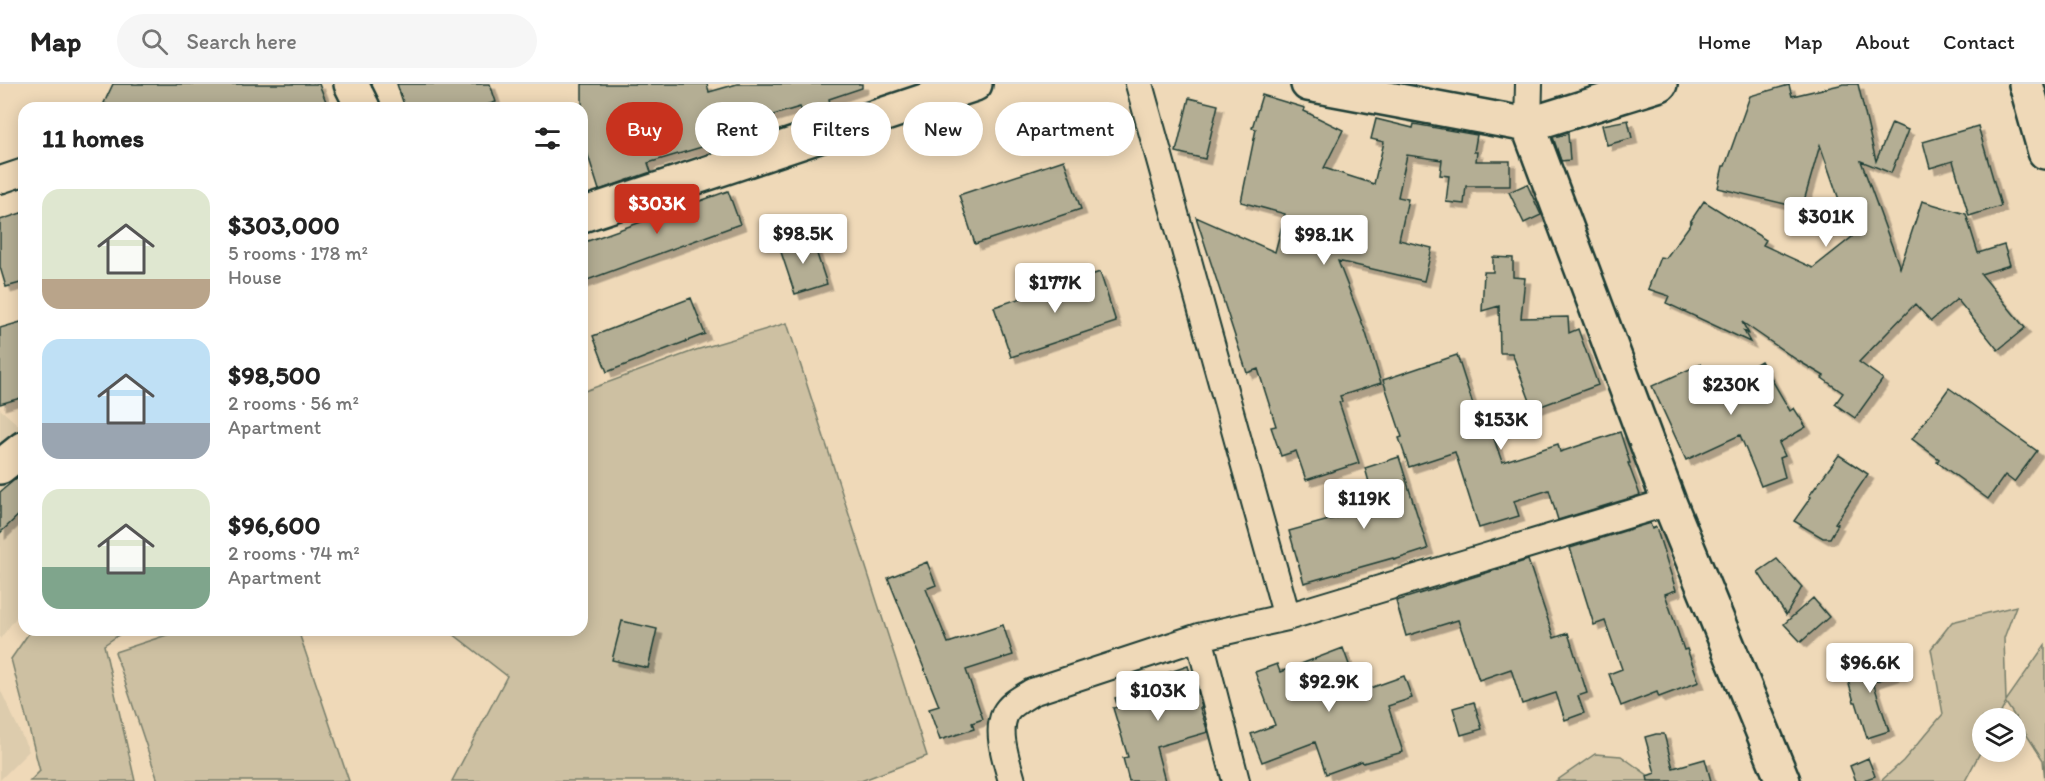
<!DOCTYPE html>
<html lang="en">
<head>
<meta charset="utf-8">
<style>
  :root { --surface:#fff; --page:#f6f6f6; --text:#222; --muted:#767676; --line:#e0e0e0; --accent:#c8321e }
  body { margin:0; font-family:Itim,sans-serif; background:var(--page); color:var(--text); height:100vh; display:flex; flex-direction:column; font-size:22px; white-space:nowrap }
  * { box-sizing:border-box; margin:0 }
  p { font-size:20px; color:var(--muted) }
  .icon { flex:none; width:33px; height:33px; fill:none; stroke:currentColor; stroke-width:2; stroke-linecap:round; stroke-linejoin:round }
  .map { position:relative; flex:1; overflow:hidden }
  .side { position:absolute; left:18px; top:18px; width:570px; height:534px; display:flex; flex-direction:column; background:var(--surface); border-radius:18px; box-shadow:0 3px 15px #0003 }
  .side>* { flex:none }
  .banner { position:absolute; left:606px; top:18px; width:570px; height:54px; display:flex; gap:12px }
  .controls { position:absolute; left:1972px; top:624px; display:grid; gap:12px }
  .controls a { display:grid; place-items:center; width:54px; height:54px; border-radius:50%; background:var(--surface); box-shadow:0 3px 15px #0003; font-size:30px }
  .price { position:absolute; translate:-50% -51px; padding:0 14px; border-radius:6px; background:#fff; color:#222; font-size:20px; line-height:39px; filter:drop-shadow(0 2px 3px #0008) }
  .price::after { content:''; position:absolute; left:50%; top:36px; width:18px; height:14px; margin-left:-9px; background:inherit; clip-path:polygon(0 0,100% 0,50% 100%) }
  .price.active { background:var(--accent); color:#fff }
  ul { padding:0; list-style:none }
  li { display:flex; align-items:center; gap:18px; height:150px; padding:0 24px }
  li span { display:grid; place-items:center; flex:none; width:168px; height:120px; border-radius:18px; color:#555 }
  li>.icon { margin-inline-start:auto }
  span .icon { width:72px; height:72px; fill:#fffc; stroke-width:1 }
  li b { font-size:26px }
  h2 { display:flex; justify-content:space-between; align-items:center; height:72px; padding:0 24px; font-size:26px }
  .chip { padding:0 21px; border-radius:27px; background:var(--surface); box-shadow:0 3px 15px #0003; font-size:21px; line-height:54px }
  .chip.active { background:var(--accent); color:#fff }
  header { display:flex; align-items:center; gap:36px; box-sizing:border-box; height:84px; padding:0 30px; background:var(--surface); border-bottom:2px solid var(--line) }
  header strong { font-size:28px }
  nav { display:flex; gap:33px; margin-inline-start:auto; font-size:21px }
  .search { width:420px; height:54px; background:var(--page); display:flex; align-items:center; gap:15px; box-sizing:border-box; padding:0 21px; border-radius:33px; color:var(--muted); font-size:22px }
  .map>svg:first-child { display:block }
  .built { fill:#ddccad }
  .green { fill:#cdc0a2; stroke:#767e6b; stroke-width:1.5 }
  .building { fill:#b4ae94; stroke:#1f3d34; stroke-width:1.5; filter:url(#shadow) }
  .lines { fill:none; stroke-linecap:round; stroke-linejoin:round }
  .street-casing { stroke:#1f3d34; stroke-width:30 }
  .secondary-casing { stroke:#1f3d34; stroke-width:38 }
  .street { stroke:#efd9b8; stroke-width:26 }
  .secondary { stroke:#efd9b8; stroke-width:33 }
</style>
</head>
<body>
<header>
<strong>Map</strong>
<div class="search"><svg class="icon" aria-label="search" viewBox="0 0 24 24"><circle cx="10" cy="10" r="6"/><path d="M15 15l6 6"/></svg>Search here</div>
<nav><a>Home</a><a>Map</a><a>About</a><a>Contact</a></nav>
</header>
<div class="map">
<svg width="2045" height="697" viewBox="0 0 2045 697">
  <defs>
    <filter id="shadow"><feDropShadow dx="5.5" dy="5.5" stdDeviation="0" flood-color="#0004"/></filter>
  </defs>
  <rect width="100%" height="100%" fill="#efd9b8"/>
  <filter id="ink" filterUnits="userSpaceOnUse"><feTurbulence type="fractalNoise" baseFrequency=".0167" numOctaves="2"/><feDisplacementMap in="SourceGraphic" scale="12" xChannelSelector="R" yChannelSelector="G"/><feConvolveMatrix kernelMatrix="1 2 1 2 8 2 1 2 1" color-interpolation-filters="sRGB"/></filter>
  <g filter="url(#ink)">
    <path class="built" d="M0,325L24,346V523L0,555Z
      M0,605L29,667L0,696Z"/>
    <path class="green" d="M787,239L927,672L861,697H452L507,592L448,546H582V308L696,266Z
      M2016,522L2004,554L2006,617L2045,561V697L2043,676L2006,619L1998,634H1983V663L1965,697H1881L1903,677L1943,630L1931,565L1952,538Z
      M31,546H126L104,561L135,697H30L40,687L11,575Z
      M182,546H298L349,697H158L115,568Z
      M1595,670L1621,672L1656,697H1556Z"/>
    <path class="building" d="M113,0H319L327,20L316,24H114L104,19Z
      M397,0H490L496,18L477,24H405Z
      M582,0H707L709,8L737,0H862V4L829,15L830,19L802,28L800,23L720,47L722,57L648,79L651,88L599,106L586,65L582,66Z
      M1844,0H1858L1876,77L1892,39L1908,46L1891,89L1861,77L1900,184L1922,117L1966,130L1978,169L2004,161L2010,181L1981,190L2025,244L1998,266L1957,215L1931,237L1915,220L1859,278L1883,295L1855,334L1835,320L1843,309L1822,294L1824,292L1797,276L1742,238L1749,250L1744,247L1750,258L1666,219L1669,212L1648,205L1660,173L1666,174L1692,138H1690L1704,117L1766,156L1763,161L1813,184L1852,153L1820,61L1802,124L1718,104L1723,82H1725L1750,12L1789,1L1792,12Z
      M1262,11L1305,24L1304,27L1343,46L1324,84L1374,100L1384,58L1371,55L1376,35L1413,44L1414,40L1477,51L1474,68H1477L1476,77H1510V102H1466L1464,120L1446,118L1449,92L1440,91L1442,76L1407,71L1398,113L1408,115L1399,156L1432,164L1424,197L1338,177L1366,249L1381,299L1340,312L1342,317L1339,318L1359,379L1306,396L1296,367L1281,372L1271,343L1276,342L1258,285L1247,289L1196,133L1275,168L1285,130L1241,118L1256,45L1252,44Z
      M1189,14L1218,21L1205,75L1176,68Z
      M1628,36L1632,54L1607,61L1602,41Z
      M1978,42L2001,122L1969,132L1953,77L1930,84L1923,58Z
      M1568,50L1570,76L1561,77L1553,53Z
      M1064,76L1081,125L975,160L959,111Z
      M1527,100L1541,131L1524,139L1509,108Z
      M728,107L740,140L582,198V159Z
      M24,128V198L6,203L0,183V136Z
      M811,152L827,200L795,210L779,162Z
      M1493,173L1513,174V193L1525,194L1521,234L1568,233L1569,249L1578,245L1598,301L1533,325L1512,269H1500L1499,222L1482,227L1484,188H1493Z
      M1100,188L1116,238L1011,273L994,223Z
      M691,214L705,250L607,288L593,252Z
      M24,237V313L0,320V244Z
      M1457,271L1478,336L1487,334L1502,378L1558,360L1560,368L1620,348L1630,379H1628L1640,411L1558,436L1549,406L1514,417L1519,432L1479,444L1455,368L1409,383L1399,354L1402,353L1383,296Z
      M1761,277L1790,327L1794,324L1806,343L1779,359L1785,372L1780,374L1785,393L1761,402L1740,351L1686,376L1652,302L1701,280L1712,306Z
      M1949,304L2037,367L2014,398L2005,391L1988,415L1937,378L1939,375L1912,355Z
      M1839,371L1868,390L1835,439L1838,440L1830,454H1823L1794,437L1811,413L1809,412Z
      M1399,373L1428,465L1394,476L1393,474L1304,499L1289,447L1376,423L1365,384Z
      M24,388V426L0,449V408Z
      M1650,439L1652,445L1656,443L1676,506L1665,510L1684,566L1687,565L1699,598L1659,613L1657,608L1621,622L1609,590L1622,585L1605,537L1594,541L1570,464Z
      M1777,475L1802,503L1786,531L1758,488Z
      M1528,476L1554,554L1568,549L1587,609L1578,612L1584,629L1565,636L1556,609L1522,620L1511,585L1479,596L1458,536L1406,552L1396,517Z
      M927,478L936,501L926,505L948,559L1003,541L1013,571L966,586L983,635L972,639L974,645L940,656L929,625L939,622L888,494Z
      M1813,514L1829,533L1801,558L1784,540Z
      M622,537L657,545L648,584L612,576Z
      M1343,564L1359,608L1404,592L1412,614L1388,622L1403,668L1363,679L1362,677L1326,690L1315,658L1262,678L1251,650L1275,641L1255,588L1277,580L1280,588Z
      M1888,572L1894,591L1873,598L1889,647L1867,654L1856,618H1854L1845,586Z
      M1188,582L1193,598L1195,597L1202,624H1200L1208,648L1156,663L1165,697H1129L1123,674L1128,673L1113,624L1118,623L1115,614L1167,598L1164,590Z
      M1474,618L1482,645L1461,651L1453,624Z
      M1656,650H1664L1673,684L1705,675L1711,697H1648L1647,692L1655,689L1645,653Z
      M1868,674L1875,692L1861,697H1856L1850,682Z"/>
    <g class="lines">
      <defs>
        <path id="street" d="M1139,0L1287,533
          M1528,41L1529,0
          M0,96L24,88
          M1199,553L1236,697
          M1012,697C1007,678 996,649 1005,630C1010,620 1023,614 1032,608L1199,553L1287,533L1669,418"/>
        <path id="secondary" d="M351,0L363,24
          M1308,0L1528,41L1660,0
          M2026,0L2045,68
          M1528,41L1669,418L1783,697
          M582,131L975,0
          M0,383L24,364"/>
      </defs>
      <use href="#street" class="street-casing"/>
      <use href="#secondary" class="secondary-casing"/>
      <use href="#street" class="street"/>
      <use href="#secondary" class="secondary"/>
    </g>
  </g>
</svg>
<div class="controls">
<a><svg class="icon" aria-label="layers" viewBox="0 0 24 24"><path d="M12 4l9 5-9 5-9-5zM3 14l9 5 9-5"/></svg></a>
</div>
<b class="price active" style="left:657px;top:151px">$303K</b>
<b class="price" style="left:1826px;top:164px">$301K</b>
<b class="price" style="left:803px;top:181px">$98.5K</b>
<b class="price" style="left:1324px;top:182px">$98.1K</b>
<b class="price" style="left:1055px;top:230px">$177K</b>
<b class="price" style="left:1731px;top:332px">$230K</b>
<b class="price" style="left:1501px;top:367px">$153K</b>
<b class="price" style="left:1364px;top:446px">$119K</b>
<b class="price" style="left:1870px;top:610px">$96.6K</b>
<b class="price" style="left:1329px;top:629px">$92.9K</b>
<b class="price" style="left:1158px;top:638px">$103K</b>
<div class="banner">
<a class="chip active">Buy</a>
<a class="chip">Rent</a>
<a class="chip">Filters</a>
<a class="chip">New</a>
<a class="chip">Apartment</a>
</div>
<section class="side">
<h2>11 homes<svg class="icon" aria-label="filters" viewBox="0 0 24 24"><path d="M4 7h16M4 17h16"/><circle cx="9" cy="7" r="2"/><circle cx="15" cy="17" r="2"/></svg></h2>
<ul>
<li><span style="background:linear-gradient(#dfe7d0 75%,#b9a48a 0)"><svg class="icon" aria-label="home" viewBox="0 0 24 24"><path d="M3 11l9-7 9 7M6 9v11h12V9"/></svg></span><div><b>$303,000</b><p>5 rooms · 178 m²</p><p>House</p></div></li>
<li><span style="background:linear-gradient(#bfe0f5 70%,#9aa5b1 0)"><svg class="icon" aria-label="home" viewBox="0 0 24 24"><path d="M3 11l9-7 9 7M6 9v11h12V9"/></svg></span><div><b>$98,500</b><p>2 rooms · 56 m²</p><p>Apartment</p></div></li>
<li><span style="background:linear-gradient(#dfe7d0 65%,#7fa58c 0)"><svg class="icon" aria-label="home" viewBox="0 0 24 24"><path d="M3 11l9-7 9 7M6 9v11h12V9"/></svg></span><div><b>$96,600</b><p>2 rooms · 74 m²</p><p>Apartment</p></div></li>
</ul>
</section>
</div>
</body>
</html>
